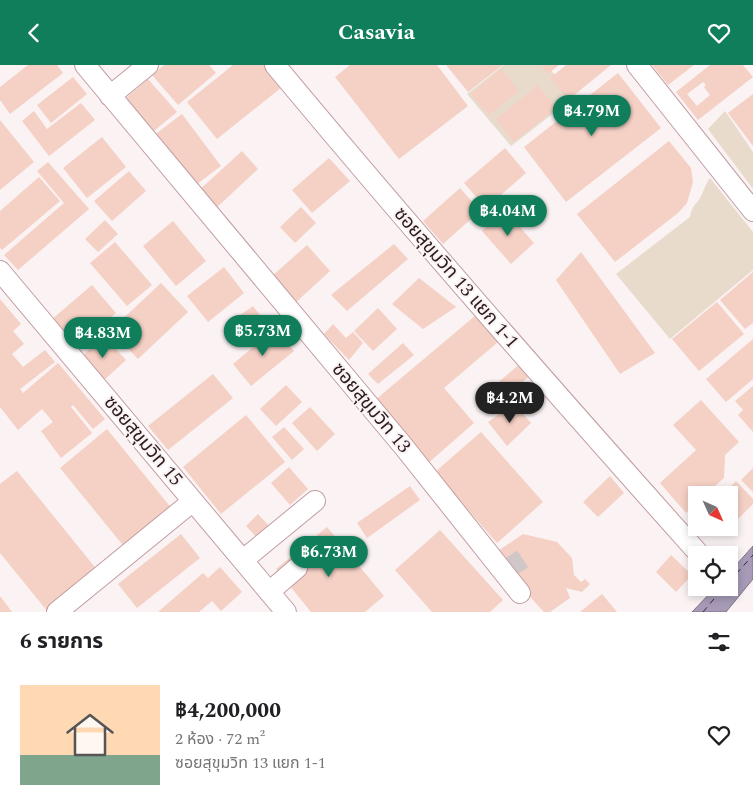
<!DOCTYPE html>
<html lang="th">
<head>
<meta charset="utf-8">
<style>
  :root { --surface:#fff; --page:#f6f6f6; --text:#202124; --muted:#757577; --line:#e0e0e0; --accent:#107e5a }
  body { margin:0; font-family:Spectral,"Noto Sans Thai",serif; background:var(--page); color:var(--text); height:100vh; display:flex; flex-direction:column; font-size:19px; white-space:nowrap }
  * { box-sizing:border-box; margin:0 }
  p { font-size:16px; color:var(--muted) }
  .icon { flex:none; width:28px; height:28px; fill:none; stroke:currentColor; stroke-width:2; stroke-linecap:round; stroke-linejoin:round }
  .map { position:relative; height:547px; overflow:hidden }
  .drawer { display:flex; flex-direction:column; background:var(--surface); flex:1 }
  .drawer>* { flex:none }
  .needle { width:32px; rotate:135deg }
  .fabs { position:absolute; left:688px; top:421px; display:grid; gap:10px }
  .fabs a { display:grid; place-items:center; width:50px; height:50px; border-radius:0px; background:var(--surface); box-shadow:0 2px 8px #0003; font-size:25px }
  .price { position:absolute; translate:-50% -42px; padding:0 11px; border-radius:18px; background:var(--accent); color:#fff; font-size:16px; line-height:32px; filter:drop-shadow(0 1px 2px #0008) }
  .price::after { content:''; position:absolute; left:50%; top:30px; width:15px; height:11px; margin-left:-8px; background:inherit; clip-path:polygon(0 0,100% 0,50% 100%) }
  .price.active { background:#222; color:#fff }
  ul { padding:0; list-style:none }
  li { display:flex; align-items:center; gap:15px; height:125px; padding:0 20px }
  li+li { border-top:1px solid var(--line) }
  li span { display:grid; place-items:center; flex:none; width:140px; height:100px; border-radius:0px; color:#555 }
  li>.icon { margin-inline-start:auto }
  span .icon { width:60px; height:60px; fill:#fffc; stroke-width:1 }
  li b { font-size:21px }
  h2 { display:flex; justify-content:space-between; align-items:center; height:60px; padding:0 20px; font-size:21px }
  header { display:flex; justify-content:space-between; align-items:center; height:65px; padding:0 20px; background:var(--accent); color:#fff; font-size:22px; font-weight:700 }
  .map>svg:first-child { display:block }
  .green { fill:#e8dbcc }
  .water { fill:#a69ab6; stroke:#807488 }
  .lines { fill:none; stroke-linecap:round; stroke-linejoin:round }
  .ferry { stroke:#37244b; stroke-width:1; stroke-dasharray:6 5; stroke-linecap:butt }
  .building { fill:#f5d0c5; fill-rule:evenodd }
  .minor-tunnel { stroke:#d0c7c8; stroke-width:20; stroke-dasharray:20 10; stroke-linecap:butt }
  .minor-casing { stroke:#c19da2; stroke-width:22 }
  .minor { stroke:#fff; stroke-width:20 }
  .labels { text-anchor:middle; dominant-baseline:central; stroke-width:4; stroke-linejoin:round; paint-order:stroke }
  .street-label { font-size:19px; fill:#291b1e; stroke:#faf2f3 }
</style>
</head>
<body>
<header><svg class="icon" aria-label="back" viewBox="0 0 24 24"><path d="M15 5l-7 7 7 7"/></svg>Casavia<svg class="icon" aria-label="heart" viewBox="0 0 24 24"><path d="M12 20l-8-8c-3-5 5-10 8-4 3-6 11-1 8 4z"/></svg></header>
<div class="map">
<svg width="753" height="547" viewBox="0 0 753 547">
  <rect width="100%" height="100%" fill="#faf2f3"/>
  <path class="green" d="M504,0H547L573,33L511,81L467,29Z
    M725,46L753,87V124L708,64Z
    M710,113L753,167V205L670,274L616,209L690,152C692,141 694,142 700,133C704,126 705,120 710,113Z"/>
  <path class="water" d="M753,481V514L726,547H692L715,523L729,522V508Z"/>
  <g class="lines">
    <path class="ferry" d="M729,517L753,490
      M703,547L724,522"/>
  </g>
  <path class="building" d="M28,0H57L63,8L10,49L0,35V22Z
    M164,0H209L216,8L178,40L152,10Z
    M233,0H264L282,22L217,74L187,37Z
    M350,0H437L468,41L399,94L335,12Z
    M446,0H503L468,27Z
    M541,0H559L548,9Z
    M566,0H611L568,35L550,13Z
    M652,0H694L668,20Z
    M710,0H743L753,12L698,55L676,27ZM703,17L706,20L704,22L710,30L697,41L687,29Z
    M501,4L519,26L489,50L471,29Z
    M618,8L661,63L566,137L524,82Z
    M73,12L87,29L51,58L37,40Z
    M148,14L177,47L149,70L125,34Z
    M538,20L556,43L514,77L496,54Z
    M753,29V81L728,48Z
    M81,38L95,55L49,91L22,56L34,46L47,64Z
    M182,49L221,101L193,122L153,71Z
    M0,55L34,97L0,125Z
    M102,72L126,102L87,133L63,103Z
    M669,76L691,103L693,117L687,138L678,148L615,197L577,149Z
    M505,83L526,108L486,143L464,118Z
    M242,86L258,104L213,146L196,128Z
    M329,93L350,116L312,148L292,125Z
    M48,97L89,144L18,205L4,190L64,138L37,106Z
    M129,106L146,126L112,156L94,136Z
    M39,112L60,136L2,185L0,183V146Z
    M460,123L480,146L443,179L423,156Z
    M301,142L316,158L295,178L280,162Z
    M505,145L534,178L511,199L482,166Z
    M105,155L118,169L98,187L85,174Z
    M173,156L206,196L176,221L143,181Z
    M115,177L152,220L127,241L90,198Z
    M394,179L408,194L347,246L331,230Z
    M307,180L330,206L294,239L271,212Z
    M581,187L655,288L620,309L556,215Z
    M224,202L244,228L208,257L187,231Z
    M753,207V258L745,264L720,235Z
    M419,213L456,242L423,264L392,239Z
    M161,218L188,247L138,294L111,265Z
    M92,220L116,248L74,283L51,255Z
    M0,234L21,259L13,266L24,279L12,289L23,302L45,285L55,297L20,324L23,328L58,298L105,354L93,364L73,340L71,342L92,368L61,393L41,366L53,357L42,344L18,365L0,342Z
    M717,237L744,269L699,306L672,274Z
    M253,241L267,259L244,277L229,258Z
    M378,243L397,264L373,286L354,266Z
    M476,250L498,277L444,323L474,358L427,399L374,336Z
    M333,259L346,273L353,267L363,278L349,295L324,269Z
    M275,264L294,286L251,321L233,299Z
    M104,271L126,295L102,317L80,293Z
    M753,274V314L726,337L706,314Z
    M403,278L414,290L378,319L368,309Z
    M522,297L532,309L498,338L488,326Z
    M213,309L233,333L168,385L148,361Z
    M286,320L302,337L276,361L260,344Z
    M753,321V367L738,350L743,345L735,336Z
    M701,335L739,377L725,390L724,413L705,430H696V438L686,448L660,418L696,385L673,360Z
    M514,339L531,358L507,381L488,357Z
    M310,342L335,369L317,386L292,358Z
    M246,350L285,397L221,449L183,402Z
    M284,362L304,384L292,395L272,372Z
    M107,364L173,445L126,484L60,403Z
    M481,367L543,437L497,478L435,407Z
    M289,402L308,424L290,440L271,418Z
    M753,403V427L741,415Z
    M17,406L98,506L48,547L0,488V419Z
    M610,411L624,428L598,452L583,437Z
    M736,416L753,434V439L724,468L719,462H729V430H722Z
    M410,421L420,435L367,473L357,458Z
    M258,449L270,462L258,474L246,461Z
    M327,462L384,531L365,547H311L276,504Z
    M440,465L503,535L490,547H432L395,505Z
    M181,469L200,493L137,543L118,519Z
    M523,469L557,477L572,493L574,510L581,517L585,514L590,519L582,527L566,523L570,533L550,547H544L492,490Z
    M671,490L692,510L676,527L656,507Z
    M220,502L242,527L221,546L212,536L199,547H158L203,508L208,513Z
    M602,529L617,547H580Z
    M0,531L12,547H0Z"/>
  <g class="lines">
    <path class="minor-tunnel" d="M506,505L524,493"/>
    <defs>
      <path id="minor" d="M85,0L404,382L520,528
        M275,0C413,166 556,329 700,490
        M637,0L753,146
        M110,31L148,0
        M0,206L286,547
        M243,495L315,436
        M269,527L297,503
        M57,547L193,436"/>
    </defs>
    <use href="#minor" class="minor-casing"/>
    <use href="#minor" class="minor"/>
  </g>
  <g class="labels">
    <g class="street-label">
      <text transform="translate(456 213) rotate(49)">ซอยสุขุมวิท 13 แยก 1-1</text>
      <text transform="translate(371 343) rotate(50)">ซอยสุขุมวิท 13</text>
      <text transform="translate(143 376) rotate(50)">ซอยสุขุมวิท 15</text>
    </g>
  </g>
</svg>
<div class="fabs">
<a><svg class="needle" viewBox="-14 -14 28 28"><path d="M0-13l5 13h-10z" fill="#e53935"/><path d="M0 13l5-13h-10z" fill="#757577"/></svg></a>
<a><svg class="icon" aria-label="locate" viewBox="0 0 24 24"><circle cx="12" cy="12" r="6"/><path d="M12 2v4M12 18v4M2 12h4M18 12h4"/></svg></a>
</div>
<b class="price" style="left:592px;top:72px">฿4.79M</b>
<b class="price" style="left:508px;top:172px">฿4.04M</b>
<b class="price" style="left:263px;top:292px">฿5.73M</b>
<b class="price" style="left:103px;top:294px">฿4.83M</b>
<b class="price active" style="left:510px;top:359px">฿4.2M</b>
<b class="price" style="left:329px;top:513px">฿6.73M</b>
</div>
<section class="drawer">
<h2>6 รายการ<svg class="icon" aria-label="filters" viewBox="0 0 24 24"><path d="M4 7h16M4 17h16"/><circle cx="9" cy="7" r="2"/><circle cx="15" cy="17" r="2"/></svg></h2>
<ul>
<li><span style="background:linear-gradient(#ffd9b3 70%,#7fa58c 0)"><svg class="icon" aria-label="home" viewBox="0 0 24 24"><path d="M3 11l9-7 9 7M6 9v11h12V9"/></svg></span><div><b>฿4,200,000</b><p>2 ห้อง · 72 m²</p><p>ซอยสุขุมวิท 13 แยก 1-1</p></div><svg class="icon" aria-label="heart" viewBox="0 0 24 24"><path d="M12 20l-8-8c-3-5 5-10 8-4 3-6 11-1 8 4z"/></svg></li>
</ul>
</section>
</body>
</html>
